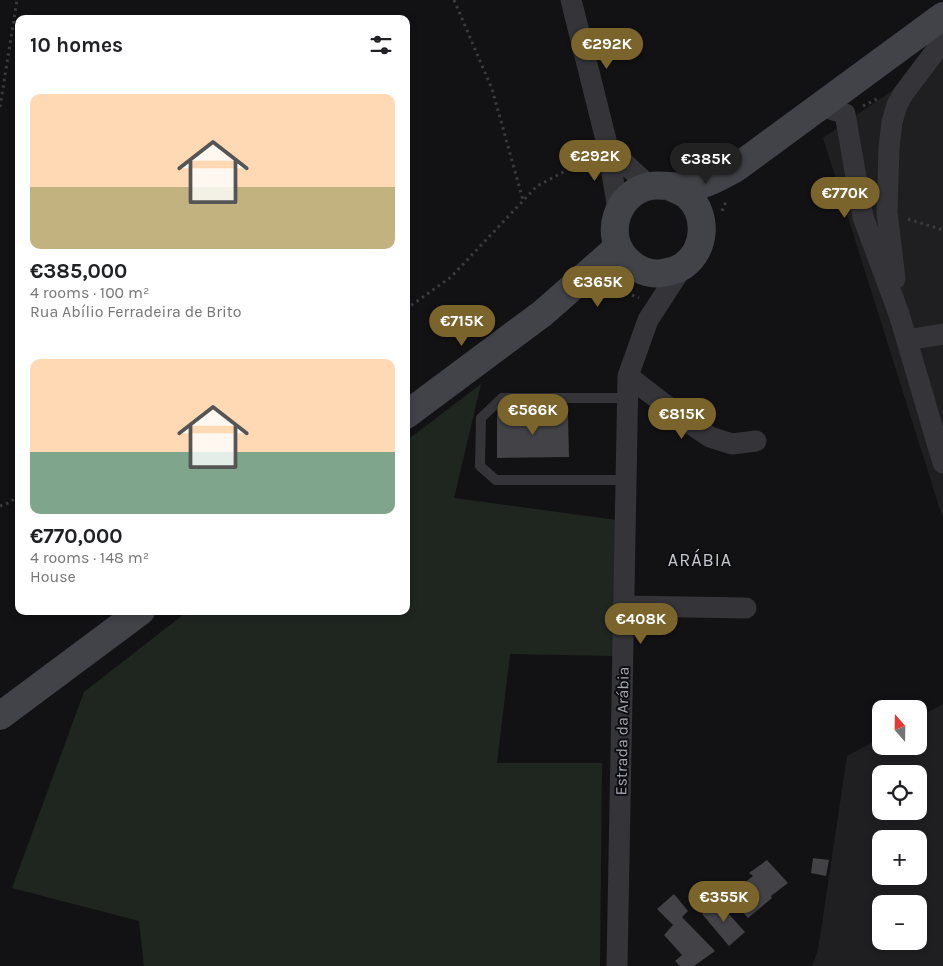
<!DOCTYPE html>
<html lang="en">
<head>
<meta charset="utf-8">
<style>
  :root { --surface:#fff; --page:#f2f2f2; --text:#202124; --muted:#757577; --accent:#7a642c }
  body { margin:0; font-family:Karla,sans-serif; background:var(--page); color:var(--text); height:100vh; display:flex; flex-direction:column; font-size:19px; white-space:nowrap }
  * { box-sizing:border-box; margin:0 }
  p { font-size:16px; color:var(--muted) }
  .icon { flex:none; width:28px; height:28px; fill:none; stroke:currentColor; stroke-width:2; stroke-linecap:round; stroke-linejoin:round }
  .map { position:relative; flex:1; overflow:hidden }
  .panel { position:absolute; left:15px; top:15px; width:395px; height:600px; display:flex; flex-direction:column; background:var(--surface); border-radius:10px; box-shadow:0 2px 8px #0003 }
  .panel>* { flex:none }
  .needle { width:32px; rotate:340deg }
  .tools { position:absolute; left:872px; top:700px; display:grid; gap:10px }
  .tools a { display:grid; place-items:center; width:55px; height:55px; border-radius:10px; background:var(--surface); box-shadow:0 2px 8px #0003; font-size:25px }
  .price { position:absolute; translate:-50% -42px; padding:0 11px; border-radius:18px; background:var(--accent); color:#fff; font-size:16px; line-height:32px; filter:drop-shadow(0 1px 2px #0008) }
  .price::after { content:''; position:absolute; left:50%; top:30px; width:15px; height:11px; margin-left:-8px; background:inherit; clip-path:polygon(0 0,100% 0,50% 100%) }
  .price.on { background:#222; color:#fff }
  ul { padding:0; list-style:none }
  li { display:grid; align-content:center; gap:10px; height:265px; padding:0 15px }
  li span { display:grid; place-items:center; height:155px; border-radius:10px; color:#555 }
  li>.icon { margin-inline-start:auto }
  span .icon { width:90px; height:90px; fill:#fffc; stroke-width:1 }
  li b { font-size:21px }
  h2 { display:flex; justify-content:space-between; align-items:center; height:60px; padding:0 15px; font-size:21px }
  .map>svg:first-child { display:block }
  .built { fill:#1f1e21; fill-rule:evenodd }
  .green { fill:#1f2620 }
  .building { fill:#424247 }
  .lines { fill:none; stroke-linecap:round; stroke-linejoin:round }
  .path { stroke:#3a3b40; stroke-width:3; stroke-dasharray:2.5 4; stroke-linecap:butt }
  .lane { stroke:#343439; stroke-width:10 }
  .street { stroke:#343439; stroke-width:21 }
  .secondary { stroke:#424349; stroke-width:28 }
  .labels { text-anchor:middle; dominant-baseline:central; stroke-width:4; stroke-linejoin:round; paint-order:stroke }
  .street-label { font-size:16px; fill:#a4a8b4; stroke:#0e0d0f }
  .neighbourhood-label { font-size:18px; letter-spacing:1px; fill:#c5c8d0; stroke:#0e0d0f }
</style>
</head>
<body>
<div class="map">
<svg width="943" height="966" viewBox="0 0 943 966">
  <rect width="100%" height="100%" fill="#121214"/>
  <path class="built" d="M943,52V519L823,138L909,79Z
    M943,704V966H812L818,950L847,756L881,738V746H919V717ZM881,774H919V811H881ZM881,839H919V876H881ZM881,904H919V941H881Z"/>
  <path class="green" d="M481,384L454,498L617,520L616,656L510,654L497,763H602L600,966H144L139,921L12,888L84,692L188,611H406V441Z"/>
  <path class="building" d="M497,414H568L569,457L497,458Z
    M813,858L829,860L826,876L811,873Z
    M767,860L788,883L771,896L772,898L748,918L728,896L753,876L749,873Z
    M674,894L688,911L682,917L715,951L694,966H680L675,961L682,955L664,935L673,925L657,909Z
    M721,899L729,908L726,911L745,932L729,946L702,914Z"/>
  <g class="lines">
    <path class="path" d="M454,0L492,89L523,200
      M863,106L879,98
      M0,107L17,0
      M722,211L727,199
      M908,219L943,230
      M608,285L639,298
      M406,309L451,277L537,186L590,158
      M0,506L11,502L19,493"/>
    <path class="lane" d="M626,480H496L480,466L481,418L502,398H627"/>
    <path class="street" d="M571,0L608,148L618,210
      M820,105L845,114L863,217L899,314L943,463
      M608,148L649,186
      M895,279L887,212L889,148L892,122L897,105L903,94L940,45L943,42
      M907,340L943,334
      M628,376L685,420L710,437L732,444L756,441
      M624,606L746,608
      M617,966L628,376L648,320L683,266"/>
    <path class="secondary" d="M668,186C675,189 682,191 688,196C708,215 706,250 683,266C677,270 669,272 662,273C649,275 636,269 627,260C603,236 616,193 650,186C663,184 677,188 691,187C704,186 725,174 736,168L943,16
      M406,415L543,313L618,247
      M0,716L141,611"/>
  </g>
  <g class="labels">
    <g class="street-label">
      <text transform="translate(622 731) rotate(-89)">Estrada da Arábia</text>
    </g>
    <g class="neighbourhood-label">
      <text x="700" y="560">ARÁBIA</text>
    </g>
  </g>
</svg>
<div class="tools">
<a><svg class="needle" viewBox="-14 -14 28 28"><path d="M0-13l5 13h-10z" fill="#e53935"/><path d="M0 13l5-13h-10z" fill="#757577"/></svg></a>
<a><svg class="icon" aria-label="locate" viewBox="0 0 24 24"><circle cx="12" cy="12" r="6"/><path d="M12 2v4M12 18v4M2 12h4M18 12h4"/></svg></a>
<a>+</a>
<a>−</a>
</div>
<b class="price" style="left:607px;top:70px">€292K</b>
<b class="price" style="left:595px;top:182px">€292K</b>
<b class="price on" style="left:706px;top:185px">€385K</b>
<b class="price" style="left:845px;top:219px">€770K</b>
<b class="price" style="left:598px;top:308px">€365K</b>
<b class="price" style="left:462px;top:347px">€715K</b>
<b class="price" style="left:533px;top:436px">€566K</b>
<b class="price" style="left:682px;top:440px">€815K</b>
<b class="price" style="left:641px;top:645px">€408K</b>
<b class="price" style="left:724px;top:923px">€355K</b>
<section class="panel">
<h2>10 homes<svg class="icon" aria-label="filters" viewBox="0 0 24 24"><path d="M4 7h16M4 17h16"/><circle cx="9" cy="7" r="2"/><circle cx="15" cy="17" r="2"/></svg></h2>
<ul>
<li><span style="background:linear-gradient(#ffd9b3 60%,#c2b280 0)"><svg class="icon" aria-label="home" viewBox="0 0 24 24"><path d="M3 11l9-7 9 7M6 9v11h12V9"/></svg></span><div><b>€385,000</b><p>4 rooms · 100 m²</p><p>Rua Abílio Ferradeira de Brito</p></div></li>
<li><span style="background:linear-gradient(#ffd9b3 60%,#7fa58c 0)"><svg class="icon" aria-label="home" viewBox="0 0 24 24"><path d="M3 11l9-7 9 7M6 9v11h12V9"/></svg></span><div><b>€770,000</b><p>4 rooms · 148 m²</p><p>House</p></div></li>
</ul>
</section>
</div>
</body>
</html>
